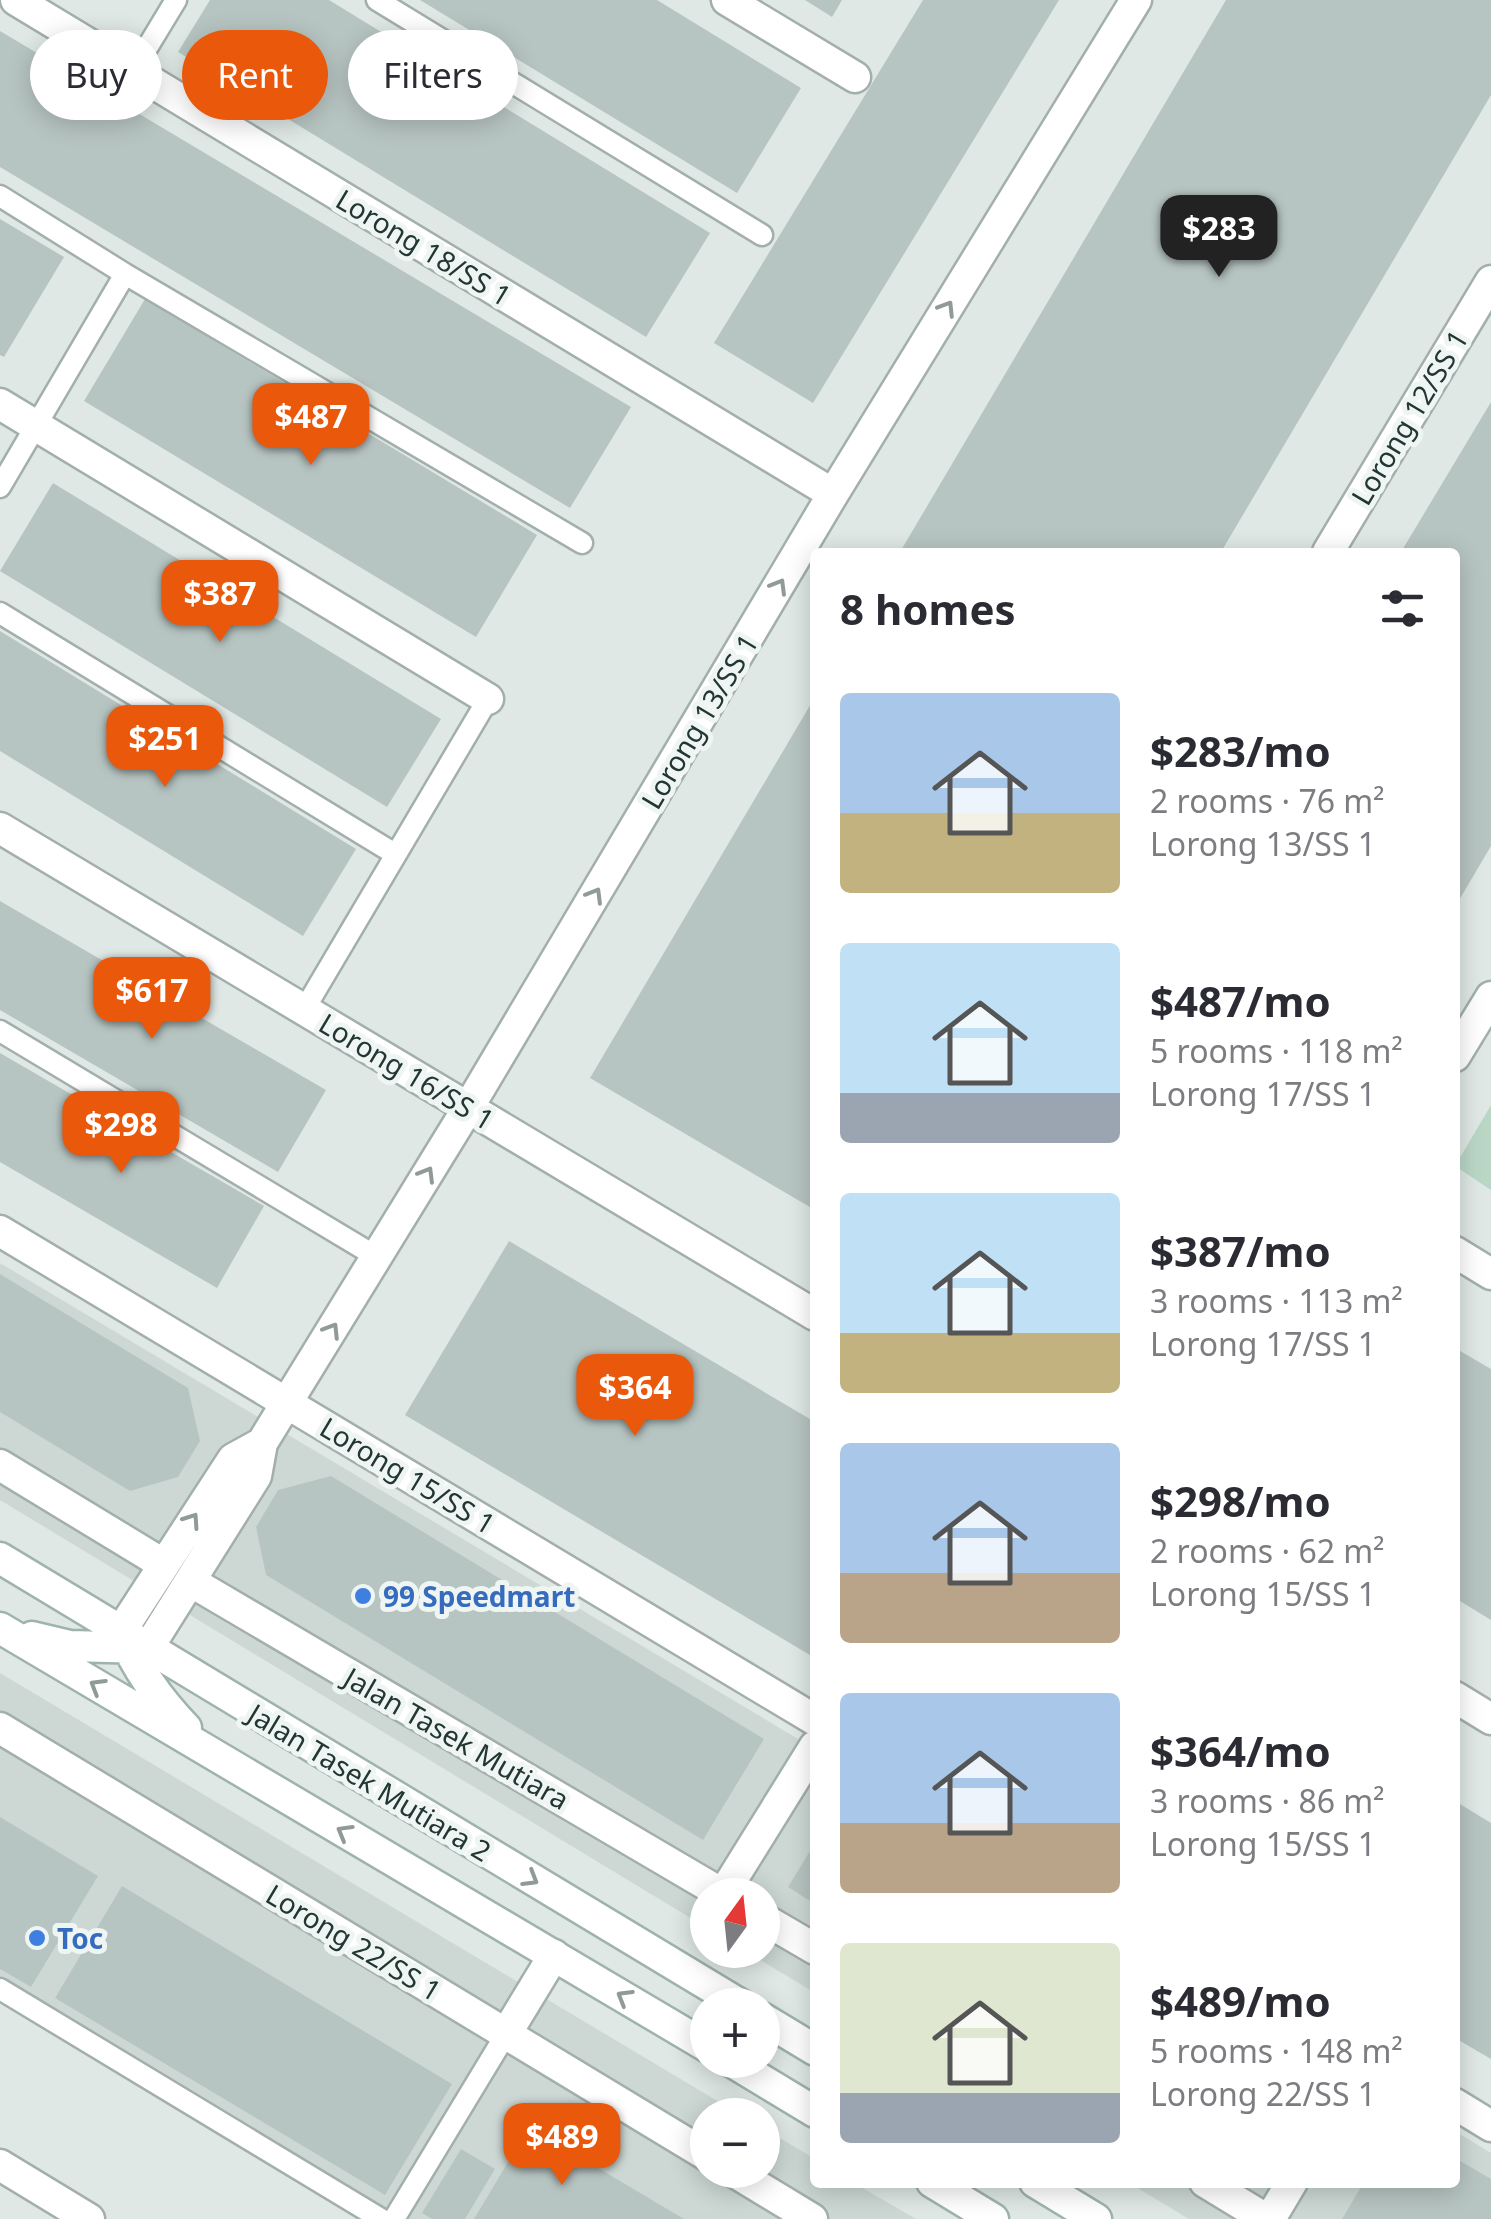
<!DOCTYPE html>
<html lang="en">
<head>
<meta charset="utf-8">
<style>
  :root { --surface:#fff; --page:#f2f2f3; --text:#2b2b33; --muted:#7c7c81; --accent:#ea580c }
  body { margin:0; font-family:"Noto Sans",sans-serif; background:var(--page); color:var(--text); height:100vh; display:flex; flex-direction:column; font-size:38px; white-space:nowrap }
  * { box-sizing:border-box; margin:0 }
  p { font-size:32px; color:var(--muted) }
  .icon { flex:none; width:55px; height:55px; fill:none; stroke:currentColor; stroke-width:2; stroke-linecap:round; stroke-linejoin:round }
  .map { position:relative; flex:1; overflow:hidden }
  .details { position:absolute; left:810px; top:548px; width:650px; height:1640px; display:flex; flex-direction:column; background:var(--surface); border-radius:10px; box-shadow:0 5px 25px #0003 }
  .details>* { flex:none }
  .top-card { position:absolute; left:30px; top:30px; width:630px; height:90px; display:flex; gap:20px }
  .needle { width:65px; rotate:15deg }
  .fabs { position:absolute; left:690px; top:1878px; display:grid; gap:20px }
  .fabs a { display:grid; place-items:center; width:90px; height:90px; border-radius:50%; background:var(--surface); box-shadow:0 5px 25px #0003; font-size:50px }
  .price { position:absolute; translate:-50% -85px; padding:0 22px; border-radius:20px; background:var(--accent); color:#fff; font-size:32px; line-height:65px; filter:drop-shadow(0 2px 5px #0008) }
  .price::after { content:''; position:absolute; left:50%; top:60px; width:30px; height:22px; margin-left:-15px; background:inherit; clip-path:polygon(0 0,100% 0,50% 100%) }
  .price.on { background:#222; color:#fff }
  ul { padding:0; list-style:none }
  li { display:flex; align-items:center; gap:30px; height:250px; padding:0 30px }
  li span { display:grid; place-items:center; flex:none; width:280px; height:200px; border-radius:10px; color:#555 }
  li>.icon { margin-inline-start:auto }
  span .icon { width:120px; height:120px; fill:#fffc; stroke-width:1 }
  li b { font-size:42px }
  h2 { display:flex; justify-content:space-between; align-items:center; height:120px; padding:0 30px; font-size:42px }
  .chip { padding:0 35px; border-radius:45px; background:var(--surface); box-shadow:0 5px 25px #0003; font-size:35px; line-height:90px }
  .chip.on { background:var(--accent); color:#fff }
  .map>svg:first-child { display:block }
  .built { fill:#cdd8d4 }
  .green { fill:#bad7c6 }
  .building { fill:#b7c5c2 }
  .lines { fill:none; stroke-linecap:round; stroke-linejoin:round }
  .lane-casing { stroke:#a3afac; stroke-width:25 }
  .street-casing { stroke:#a3afac; stroke-width:35 }
  .secondary-casing { stroke:#9fb3ae; stroke-width:35 }
  .lane { stroke:#fff; stroke-width:20 }
  .street { stroke:#fff; stroke-width:30 }
  .secondary { stroke:#fff; stroke-width:30 }
  .oneway { stroke:#909a99 }
  .shop-dot { fill:#3f7fe0; stroke:#eff5f3; stroke-width:4 }
  .labels { text-anchor:middle; dominant-baseline:central; stroke-width:10; stroke-linejoin:round; paint-order:stroke }
  .street-label { font-size:28px; fill:#223633; stroke:#eff5f3 }
  .shop-label { font-size:28px; font-weight:bold; fill:#366cbe; stroke:#eff5f3; text-anchor:start }
</style>
</head>
<body>
<div class="map">
<svg width="1491" height="2219" viewBox="0 0 1491 2219">
  <rect width="100%" height="100%" fill="#dfe8e5"/>
  <path class="built" d="M0,1263L815,1749V1993L744,1950H762V1895H708L707,1928L0,1500Z
    M0,1673L741,2115H708V2170H762L763,2128L815,2159V2182L854,2183L916,2219H361L0,2002Z
    M1455,2131L1491,2153V2219H1189L1129,2183L1455,2182Z"/>
  <path class="green" d="M1491,1105V1190L1455,1166Z"/>
  <path class="building" d="M210,0H329L710,233L646,337L178,52Z
    M420,0H657L801,88L737,193Z
    M805,0H842L832,17Z
    M923,0H1059L813,403L714,343Z
    M1226,0H1491V95L1221,552H900Z
    M0,31L631,407L570,508L0,167Z
    M0,219L64,257L4,357L0,355Z
    M145,299L537,535L476,637L84,401Z
    M1491,402V846L1455,907V552H1401Z
    M53,483L441,719L387,807L0,571Z
    M0,631L356,849L303,936L0,751Z
    M815,697V1210L590,1078Z
    M0,901L326,1090L278,1172L0,1010Z
    M0,1053L264,1206L217,1288L0,1162Z
    M509,1241L815,1422V1658L405,1415Z
    M0,1274L188,1388L200,1441L178,1477L130,1491L0,1412Z
    M1455,1348L1491,1369V1620L1455,1598Z
    M331,1476L764,1739L703,1840L266,1575L256,1527L278,1490Z
    M1455,1801L1491,1823V2059L1455,2038Z
    M0,1817L98,1876L31,1987L0,1969Z
    M815,1843V1904L788,1887Z
    M122,1886L452,2084L385,2195L55,1998Z
    M529,2127L684,2219H474Z
    M461,2149L495,2169L465,2219H432L422,2213Z
    M1455,2158L1491,2179V2219H1342L1364,2182H1455Z"/>
  <g class="lines">
    <defs>
      <path id="lane" d="M377,0L762,235
        M133,71L176,0
        M0,196L125,274L582,543
        M0,487L125,274
        M0,613L395,854
        M304,1010L488,699
        M0,1031L377,1257
        M0,1989L381,2219
        M394,2219L506,2034"/>
      <path id="street" d="M16,0L833,494
        M727,0L855,77
        M0,404L488,699
        M1328,552L1491,281
        M0,828L815,1315
        M1455,1056L1491,997
        M0,1231L815,1720
        M1455,1252L1491,1274
        M0,1465L163,1564
        M190,1581L724,1895
        M121,1631L233,1459L262,1443
        M148,1648L256,1476L262,1443L468,1108L833,494L1136,0
        M1455,1697L1491,1719
        M0,1728L708,2156
        M723,1894L815,1746
        M762,1918L815,1949
        M506,2034L554,1955
        M1455,2104L1491,2126
        M0,2165L89,2219
        M731,2170L812,2219
        M1205,2182L1266,2219
        M1270,2219L1292,2182"/>
      <path id="secondary" d="M0,1558L741,2005
        M0,1628L708,2047
        M122,1634C137,1669 160,1701 186,1728
        M32,1637L70,1646L145,1648
        M762,2018L815,2050
        M729,2060L815,2112
        M932,2182L993,2219
        M1035,2182L1096,2219"/>
    </defs>
    <use href="#lane" class="lane-casing"/>
    <use href="#street" class="street-casing"/>
    <use href="#secondary" class="secondary-casing"/>
    <use href="#lane" class="lane"/>
    <use href="#street" class="street"/>
    <use href="#secondary" class="secondary"/>
  </g>
  <defs><path id="oneway-chevron" d="M-2-3.5L2.5 0L-2 3.5" fill="none" stroke-width="1.6" stroke-linecap="round" stroke-linejoin="round" transform="scale(2.5)"/></defs>
  <g class="oneway">
    <use href="#oneway-chevron" transform="translate(947 308) rotate(-58)"/>
    <use href="#oneway-chevron" transform="translate(779 586) rotate(-59)"/>
    <use href="#oneway-chevron" transform="translate(595 895) rotate(-59)"/>
    <use href="#oneway-chevron" transform="translate(427 1174) rotate(-59)"/>
    <use href="#oneway-chevron" transform="translate(332 1330) rotate(-58)"/>
    <use href="#oneway-chevron" transform="translate(192 1520) rotate(-56)"/>
    <use href="#oneway-chevron" transform="translate(97 1686) rotate(-149)"/>
    <use href="#oneway-chevron" transform="translate(344 1832) rotate(-150)"/>
    <use href="#oneway-chevron" transform="translate(531 1879) rotate(31)"/>
    <use href="#oneway-chevron" transform="translate(624 1997) rotate(-149)"/>
  </g>
  <g class="shop-dot">
    <circle cx="363" cy="1596" r="10"/>
    <circle cx="37" cy="1938" r="10"/>
  </g>
  <g class="labels">
    <g class="street-label">
      <text transform="translate(424 247) rotate(31)">Lorong 18/SS 1</text>
      <text transform="translate(1409 417) rotate(-59)">Lorong 12/SS 1</text>
      <text transform="translate(699 721) rotate(-59)">Lorong 13/SS 1</text>
      <text transform="translate(407 1071) rotate(31)">Lorong 16/SS 1</text>
      <text transform="translate(408 1475) rotate(31)">Lorong 15/SS 1</text>
      <text transform="translate(457 1738) rotate(30)">Jalan Tasek Mutiara</text>
      <text transform="translate(370 1782) rotate(31)">Jalan Tasek Mutiara 2</text>
      <text transform="translate(354 1942) rotate(31)">Lorong 22/SS 1</text>
    </g>
    <g class="shop-label">
      <text x="383" y="1596">99 Speedmart</text>
      <text x="57" y="1938">Toc</text>
    </g>
  </g>
</svg>
<div class="fabs">
<a><svg class="needle" viewBox="-14 -14 28 28"><path d="M0-13l5 13h-10z" fill="#e53935"/><path d="M0 13l5-13h-10z" fill="#7c7c81"/></svg></a>
<a>+</a>
<a>−</a>
</div>
<b class="price on" style="left:1219px;top:280px">$283</b>
<b class="price" style="left:311px;top:468px">$487</b>
<b class="price" style="left:220px;top:645px">$387</b>
<b class="price" style="left:165px;top:790px">$251</b>
<b class="price" style="left:152px;top:1042px">$617</b>
<b class="price" style="left:121px;top:1176px">$298</b>
<b class="price" style="left:635px;top:1439px">$364</b>
<b class="price" style="left:562px;top:2188px">$489</b>
<div class="top-card">
<a class="chip">Buy</a>
<a class="chip on">Rent</a>
<a class="chip">Filters</a>
</div>
<section class="details">
<h2>8 homes<svg class="icon" aria-label="filters" viewBox="0 0 24 24"><path d="M4 7h16M4 17h16"/><circle cx="9" cy="7" r="2"/><circle cx="15" cy="17" r="2"/></svg></h2>
<ul>
<li><span style="background:linear-gradient(#a9c7e8 60%,#c2b280 0)"><svg class="icon" aria-label="home" viewBox="0 0 24 24"><path d="M3 11l9-7 9 7M6 9v11h12V9"/></svg></span><div><b>$283/mo</b><p>2 rooms · 76 m²</p><p>Lorong 13/SS 1</p></div></li>
<li><span style="background:linear-gradient(#bfe0f5 75%,#9aa5b1 0)"><svg class="icon" aria-label="home" viewBox="0 0 24 24"><path d="M3 11l9-7 9 7M6 9v11h12V9"/></svg></span><div><b>$487/mo</b><p>5 rooms · 118 m²</p><p>Lorong 17/SS 1</p></div></li>
<li><span style="background:linear-gradient(#bfe0f5 70%,#c2b280 0)"><svg class="icon" aria-label="home" viewBox="0 0 24 24"><path d="M3 11l9-7 9 7M6 9v11h12V9"/></svg></span><div><b>$387/mo</b><p>3 rooms · 113 m²</p><p>Lorong 17/SS 1</p></div></li>
<li><span style="background:linear-gradient(#a9c7e8 65%,#b9a48a 0)"><svg class="icon" aria-label="home" viewBox="0 0 24 24"><path d="M3 11l9-7 9 7M6 9v11h12V9"/></svg></span><div><b>$298/mo</b><p>2 rooms · 62 m²</p><p>Lorong 15/SS 1</p></div></li>
<li><span style="background:linear-gradient(#a9c7e8 65%,#b9a48a 0)"><svg class="icon" aria-label="home" viewBox="0 0 24 24"><path d="M3 11l9-7 9 7M6 9v11h12V9"/></svg></span><div><b>$364/mo</b><p>3 rooms · 86 m²</p><p>Lorong 15/SS 1</p></div></li>
<li><span style="background:linear-gradient(#dfe7d0 75%,#9aa5b1 0)"><svg class="icon" aria-label="home" viewBox="0 0 24 24"><path d="M3 11l9-7 9 7M6 9v11h12V9"/></svg></span><div><b>$489/mo</b><p>5 rooms · 148 m²</p><p>Lorong 22/SS 1</p></div></li>
</ul>
</section>
</div>
</body>
</html>
